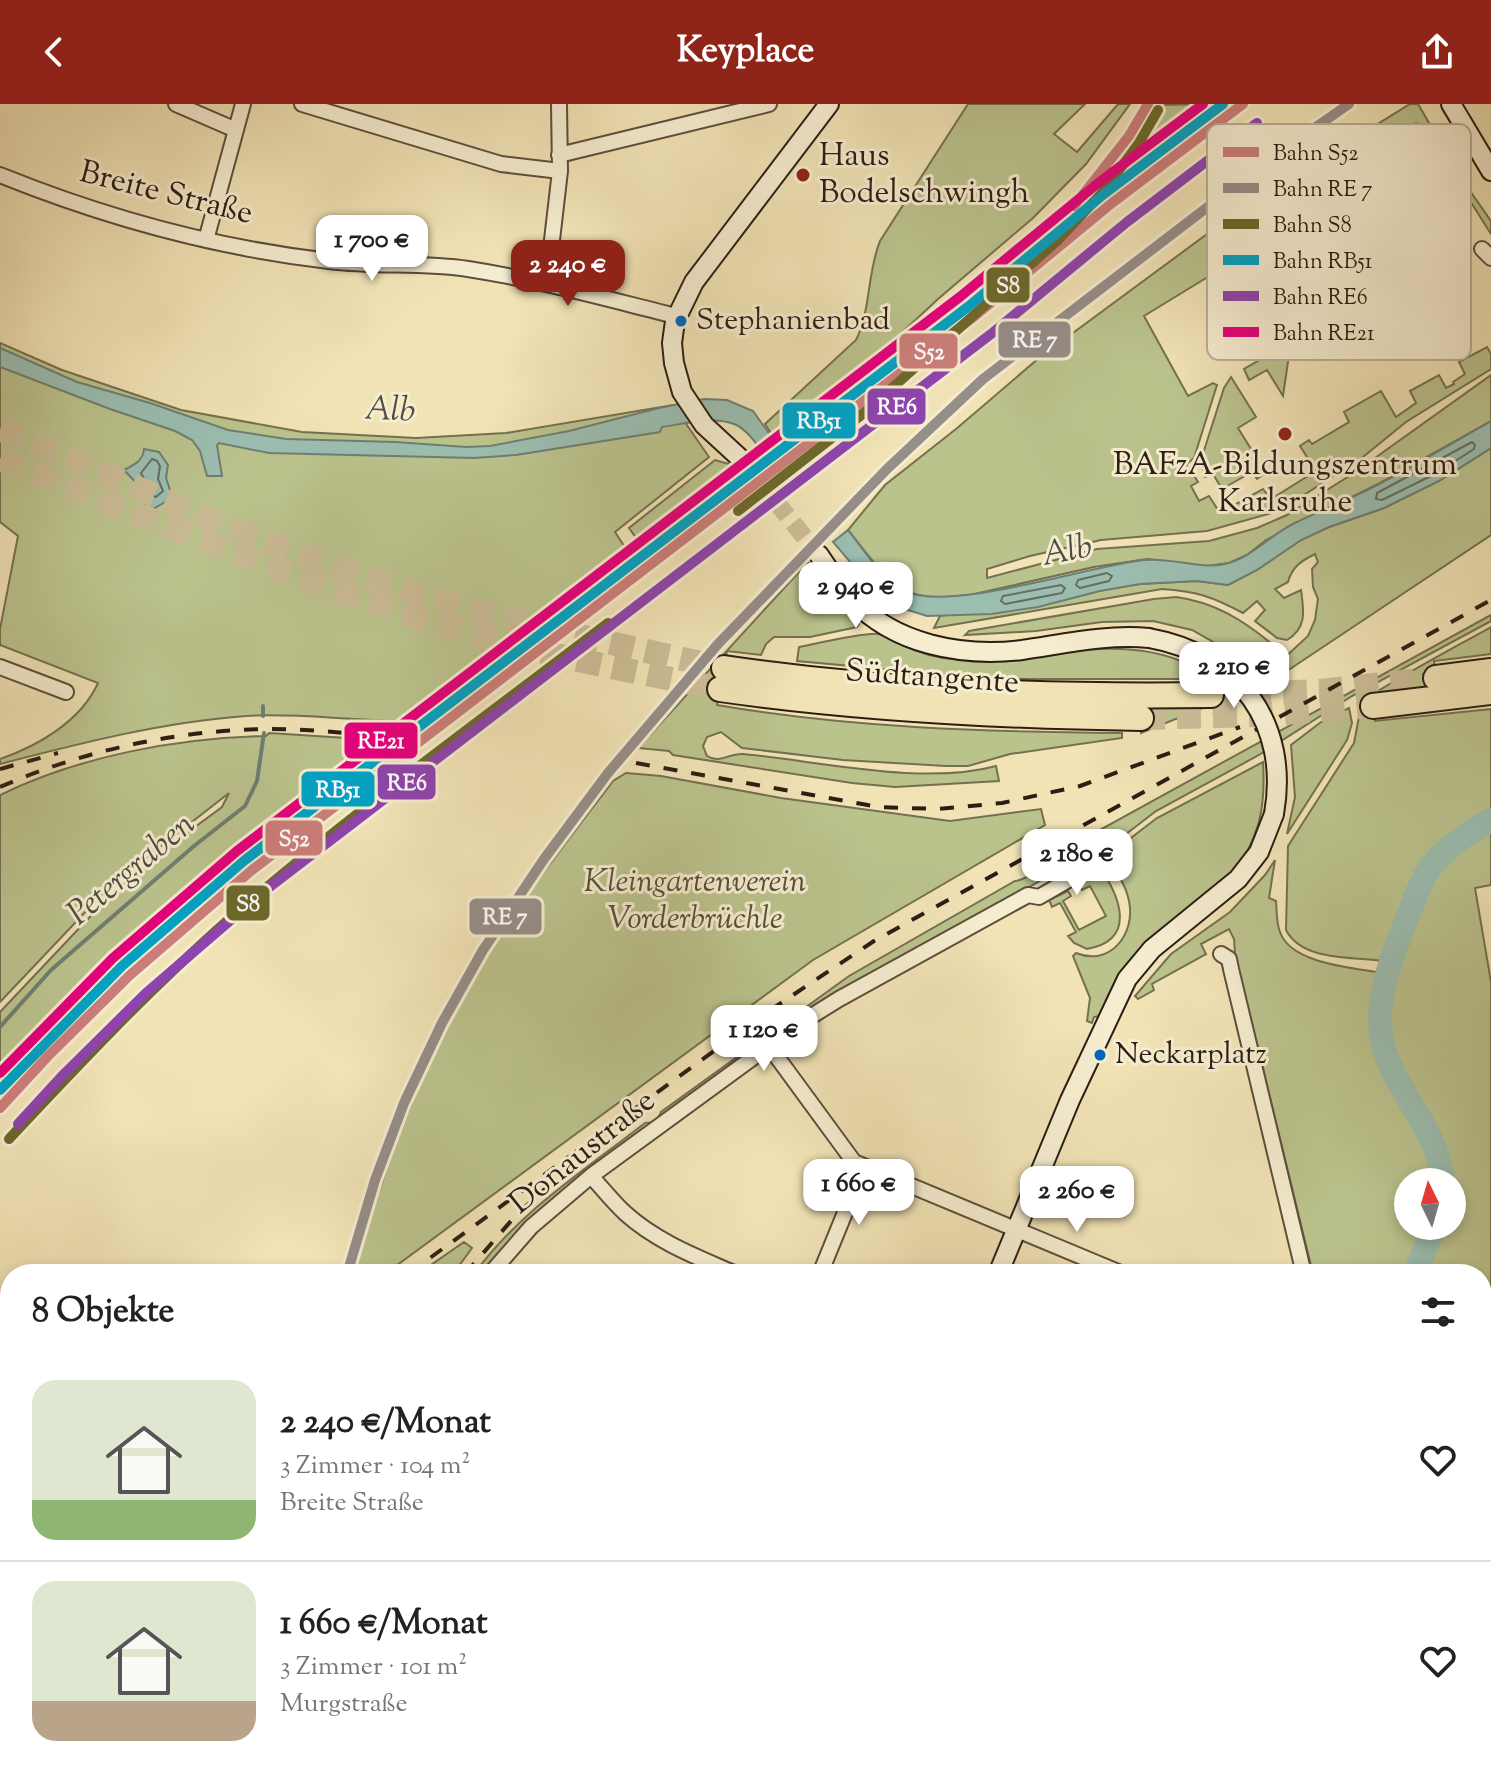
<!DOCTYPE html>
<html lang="de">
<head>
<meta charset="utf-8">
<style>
  :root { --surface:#fff; --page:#f6f6f6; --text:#222; --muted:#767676; --line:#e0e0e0; --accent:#8f2418 }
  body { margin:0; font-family:"Sorts Mill Goudy",serif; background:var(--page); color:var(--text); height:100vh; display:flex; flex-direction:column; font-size:30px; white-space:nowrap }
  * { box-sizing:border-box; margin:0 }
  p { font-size:26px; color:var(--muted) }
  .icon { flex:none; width:44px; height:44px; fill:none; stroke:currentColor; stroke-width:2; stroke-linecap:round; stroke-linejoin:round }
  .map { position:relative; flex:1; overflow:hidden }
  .details { position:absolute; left:0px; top:1160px; width:1492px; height:512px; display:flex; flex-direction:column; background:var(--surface); border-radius:32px 32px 0 0; box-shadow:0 4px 12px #0003 }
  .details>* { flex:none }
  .needle { width:52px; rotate:355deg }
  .buttons { position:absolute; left:1394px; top:1064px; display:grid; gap:16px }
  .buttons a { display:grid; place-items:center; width:72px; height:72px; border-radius:50%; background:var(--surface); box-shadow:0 4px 12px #0003; font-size:40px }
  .price { position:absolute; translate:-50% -68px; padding:0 18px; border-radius:16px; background:#fff; color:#222; font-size:26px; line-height:52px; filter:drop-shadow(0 2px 4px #0008) }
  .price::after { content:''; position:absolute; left:50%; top:48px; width:24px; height:18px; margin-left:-12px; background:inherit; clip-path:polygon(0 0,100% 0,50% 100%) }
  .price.current { background:var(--accent); color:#fff }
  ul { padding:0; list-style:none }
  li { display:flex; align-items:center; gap:24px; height:200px; padding:0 32px }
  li+li { border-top:2px solid var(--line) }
  li span { display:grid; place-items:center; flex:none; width:224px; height:160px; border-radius:24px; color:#555 }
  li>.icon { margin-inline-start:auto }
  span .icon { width:96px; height:96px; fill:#fffc; stroke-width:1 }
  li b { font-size:34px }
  h2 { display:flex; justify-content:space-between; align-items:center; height:96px; padding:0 32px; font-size:34px }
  header { display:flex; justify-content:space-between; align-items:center; height:104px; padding:0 32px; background:var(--accent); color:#fff; font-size:36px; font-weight:700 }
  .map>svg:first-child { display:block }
  .green { fill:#bbc38d; stroke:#747050; stroke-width:2; fill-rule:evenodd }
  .water { fill:#9bbeb1; stroke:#6f7e72; stroke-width:2 }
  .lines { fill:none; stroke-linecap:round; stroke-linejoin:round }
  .shore { stroke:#646e62; stroke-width:2 }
  .stream { stroke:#6f7e72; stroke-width:4 }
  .river { stroke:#9bbeb1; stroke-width:24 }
  .secondary-tunnel { stroke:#cabb95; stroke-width:18; stroke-dasharray:18 9; stroke-linecap:butt }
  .highway-tunnel { stroke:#cabb95; stroke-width:24; stroke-dasharray:24 12; stroke-linecap:butt }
  .street-casing { stroke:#5d4e3c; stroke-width:18 }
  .secondary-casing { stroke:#2c1d13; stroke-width:22 }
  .highway-casing { stroke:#2c1d13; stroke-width:28 }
  .street { stroke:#f6edd0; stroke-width:14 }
  .secondary { stroke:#f6edd0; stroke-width:18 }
  .highway { stroke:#f1e3b6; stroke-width:24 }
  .rail { stroke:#2c1d13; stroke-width:4; stroke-dasharray:14 14; stroke-linecap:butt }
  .secondary-bridge-casing { stroke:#2c1d13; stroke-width:22; stroke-linecap:butt }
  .secondary-bridge { stroke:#f6edd0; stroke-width:18 }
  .rail-1-casing { stroke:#f6edd0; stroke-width:16 }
  .rail-2-casing { stroke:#f6edd0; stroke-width:16 }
  .rail-3-casing { stroke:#f6edd0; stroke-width:16 }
  .rail-4-casing { stroke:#f6edd0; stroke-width:16 }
  .rail-5-casing { stroke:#f6edd0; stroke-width:16 }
  .rail-6-casing { stroke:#f6edd0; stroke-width:16 }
  .rail-1 { stroke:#cc7e7a; stroke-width:10 }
  .rail-2 { stroke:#968e89; stroke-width:10 }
  .rail-3 { stroke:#6d682a; stroke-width:10 }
  .rail-4 { stroke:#02a2c5; stroke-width:10 }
  .rail-5 { stroke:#8e44ad; stroke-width:10 }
  .rail-6 { stroke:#e5007d; stroke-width:10 }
  .poi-dot { fill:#8f2418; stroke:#f6edd0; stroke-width:3 }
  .bus-dot { fill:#0065bd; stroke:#f6edd0; stroke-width:3 }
  .labels { text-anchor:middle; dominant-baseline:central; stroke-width:6; stroke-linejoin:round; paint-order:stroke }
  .bus-label { font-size:30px; fill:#2c1d13; stroke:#f6edd0; text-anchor:start }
  .poi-label { font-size:32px; fill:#2c1d13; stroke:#f6edd0; text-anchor:start }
  .street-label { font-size:32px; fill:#2c1d13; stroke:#f6edd0 }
  .park-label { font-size:32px; font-style:italic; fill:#574f38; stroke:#f6edd0 }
  .water-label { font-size:34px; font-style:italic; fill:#4d4d42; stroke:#f6edd0 }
  .key { fill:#f6edd0; stroke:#b9af97; stroke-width:2 }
  .key-label { font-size:22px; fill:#2c1d13 }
  .line-badge { stroke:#f6edd0; stroke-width:3 }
  .badge-label { font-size:22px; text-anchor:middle; font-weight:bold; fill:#fff }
</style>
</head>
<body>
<header><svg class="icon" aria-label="back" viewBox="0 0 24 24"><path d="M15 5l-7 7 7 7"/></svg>Keyplace<svg class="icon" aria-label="share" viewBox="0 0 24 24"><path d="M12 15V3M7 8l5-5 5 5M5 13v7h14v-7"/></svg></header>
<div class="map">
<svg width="1491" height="1672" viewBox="0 0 1491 1672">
  <rect width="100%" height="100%" fill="#f1e3b6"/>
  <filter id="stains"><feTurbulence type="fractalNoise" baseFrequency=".0025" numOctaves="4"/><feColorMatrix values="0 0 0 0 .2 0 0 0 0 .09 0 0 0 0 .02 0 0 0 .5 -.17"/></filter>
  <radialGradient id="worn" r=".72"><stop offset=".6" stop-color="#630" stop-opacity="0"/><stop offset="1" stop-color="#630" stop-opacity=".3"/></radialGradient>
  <path class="green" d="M968,0H1085L1054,30L1077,48L1118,0H1130L1086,60L1033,114L938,195L893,237L864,270L802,322L787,325L780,331L781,339L778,340L765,320L856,236C871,206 867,169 880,137Z
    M1215,0L1170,46L1115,67L1113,66L1156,1Z
    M1410,0H1418L1461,74L1491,117V130L1436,43L1416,19L1274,107C1268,128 1264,153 1244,165L1260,195L1271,190L1284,209L1441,113L1449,126L1425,140L1418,131L1340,179L1346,188L1268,233L1260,229L1266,225L1234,171L1224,175L1211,171L1144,212L1188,292L1213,279L1217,281L1194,354L1187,360L1186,367L1189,372L1193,370L1198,378L1191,382L1199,397L1209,392L1220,409L1263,385L1271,395L1316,367L1300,342L1309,336L1312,340L1349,318L1344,308L1381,287L1396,313L1416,299L1410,287L1439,271L1446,284L1454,280L1453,278L1465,270L1459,258L1487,243L1491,250V265L1406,318L1363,353L1279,407L1207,427L1101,436L1030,452L987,465V474L1097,445L1209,437L1257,424L1287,411L1354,369L1491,271V317L1378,380L1266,436L1247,451L1229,459L1207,462L1147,455L1094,463L970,491L933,494L909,489L894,479L876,461L848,426L885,381L956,325L1039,254L1245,102Z
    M1429,164L1431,167L1289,251L1283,292L1267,266L1249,276L1244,265L1282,243L1285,247Z
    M0,239L62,266L181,306L302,328L416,334L506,329L673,301L709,353L615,428L630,451L575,494L569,493L561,498L564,503L424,615C365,620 306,608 246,612C163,618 81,639 0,660V655C38,642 81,617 98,579L0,541V525L18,432L0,418Z
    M1231,273L1256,313L1238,324L1266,369L1257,375L1252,368L1222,385L1213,370L1205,373L1201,356L1224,284Z
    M1491,344V431L1284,569L1213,610L1268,569L1308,532L1315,516L1318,495L1313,483L1312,465L1318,458L1315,450C1301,457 1292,463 1288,478L1275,485L1284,494L1301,486C1304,507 1307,524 1287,536L1277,534L1255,517L1265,506L1257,497L1243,509C1213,493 1196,487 1162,485L934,524L940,512L1140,480L1197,477L1228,481L1257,466L1301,436L1329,423L1384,404L1439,377Z
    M715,356L729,360L739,373C733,377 727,382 721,385C709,391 700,388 692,402L642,442L629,424Z
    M808,458L842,504L858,516L859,520L857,523L810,533H774L766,540L761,551L727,547L717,601C851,624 987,628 1122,629V634L1010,650L968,662H946L843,656L742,644L721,628L707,633L703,642L707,652C720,660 729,649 743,650C819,657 923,682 996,662L999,677L895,683L852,679L673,651L669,647L638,644Z
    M1176,493C1214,498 1243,516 1272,540L1274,547L1269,556L1223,596L1141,629V603L1212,601L1211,575H1023L959,572L797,557L799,543C814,540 867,528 878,530C885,531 894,537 900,540C917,548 936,554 954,555C1040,561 1136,518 1211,574L1236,551L1192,526L1153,517L1102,518L1036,527L965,531L969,527L1154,495Z
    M1491,511V517L1352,592L1259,651L1156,707L1087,760L1082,753L1071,759L1076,767L1072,770L1066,762L1057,767L1062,776L1056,780L1050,771L771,933L483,1170H474C520,1107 585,1066 645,1019C653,1019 658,1016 661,1008L849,872L1015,777C1026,776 1061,754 1067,744Z
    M1491,523V550L1434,557L1437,584L1372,591L1375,617L1491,605V781L1475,784L1491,878V1636L1482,1639V1170H1313L1235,850L1234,835L1229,825L1201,840L1206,850L1152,880L1154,886L1138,895L1135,892L1171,850L1230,808L1265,771L1275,756L1269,794L1276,797C1277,807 1276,818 1280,828C1291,861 1358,864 1388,870L1391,858C1357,852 1303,859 1286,826L1288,742L1354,639L1362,597C1404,570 1448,547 1491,523ZM1408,1078H1452V1122H1408Z
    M1349,604L1352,619L1347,636L1287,730L1295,693L1291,641L1321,618Z
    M269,629L393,637V639L235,748L84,882L0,974V908L102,800L157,751L222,703L229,689L110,782L0,898V691C80,652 177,634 266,632Z
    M1263,658C1266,705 1259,735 1231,773L1124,867L1099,912L1094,913L1092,919L1087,917L1090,894L1073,852L1076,849C1110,863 1136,830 1129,797C1126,781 1116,767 1106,753L1157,714Z
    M626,669L661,672L781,694L950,717L1041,705L1045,721L813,856L385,1170H353C379,1080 410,991 454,908C497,826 556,751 613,677Z
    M1101,765C1121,795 1136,836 1087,845L1074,839L1068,832L1076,828L1060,799L1052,803L1049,796L1068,787L1071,792L1063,797L1079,826L1106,812L1090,782L1082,786L1079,781Z
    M464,1138L472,1144L453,1170H418Z
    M10,1457V1662H47L43,1670L45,1672H0V1465Z
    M104,1662H314L316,1672H105Z"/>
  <path class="water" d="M0,244L77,278L150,299L228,326L286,335L395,338L466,343L490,342L569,327L659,304L704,295L727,296L753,307L778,342L766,352C757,341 747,325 734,320C713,312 683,320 662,323L660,328L516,351L474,354L269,349L219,339L217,341L222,372H207L200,347L192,336L175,327L110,305L0,263Z
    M1491,317V344L1439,377L1384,404L1329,423L1301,436L1257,466L1228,481L1197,477L1140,480L1100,487L1038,503L992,510L927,512L892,501L880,493L833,438L848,426C865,447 881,474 906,487C948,509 1091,461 1145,456C1173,453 1202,467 1229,459C1252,452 1270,432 1291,421C1320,406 1351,395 1379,380C1417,360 1454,338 1491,317Z
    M144,345L159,348L168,361L166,374L171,389L165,398L153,405L146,404L140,383L124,366C134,361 143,357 144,345Z"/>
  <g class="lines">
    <path class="shore" d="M1472,338L1475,341L1474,345L1435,370L1382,396L1376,395L1377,389Z
      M152,355L157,357L160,362L158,375L163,387L156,393L152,391L141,369Z
      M1107,469L1112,472L1109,477L1080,484L1076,481L1078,476Z
      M1061,481L1065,484L1062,489L1005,500L1001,497L1003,492Z"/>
    <path class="stream" d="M263,602V612
      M0,923L51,866L194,742L245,702L257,677L264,629"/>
    <path class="river" d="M1442,1078C1441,1031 1401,994 1386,951C1369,904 1392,853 1409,809C1414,797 1419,782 1426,770C1440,746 1468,729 1491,716
      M1415,1170L1434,1122
      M1482,1429L1491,1449"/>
    <path class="secondary-tunnel" d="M742,356L819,451"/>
    <path class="highway-tunnel" d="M0,325C128,379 256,439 389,481C499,516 611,539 724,564
      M0,355C148,415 296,476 448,523C537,550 629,566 720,585
      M1211,591L1321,587L1436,574
      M1141,614L1259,611L1373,602"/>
    <defs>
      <path id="street" d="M176,0L236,26
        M302,0L501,60L560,67
        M559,51L769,0
        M0,71C104,113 217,144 329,157C375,163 423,158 468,165C539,176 607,195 676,212
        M206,136L243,0
        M1482,145L1491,154
        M547,179L560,67L559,0
        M0,563L66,588
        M1221,850L1229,855L1231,865L1304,1170
        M769,942L854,1058L1123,1170
        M591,1072C602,1084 613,1098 625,1109C657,1138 697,1153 736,1170
        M490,1170L531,1123L591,1072L799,920L839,895L1028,791L1039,793L1089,764
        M820,1170L864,1062
        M382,1662L384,1672
        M852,1662L877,1672
        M582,1672L585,1662
        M967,1672L971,1662
        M1139,1672L1143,1662"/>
      <path id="secondary" d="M1451,0L1491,67
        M742,356L704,321L682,288L674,259L672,239L675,217L694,178L829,0
        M819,451C829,466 839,482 852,495C895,541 962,553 1022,546C1064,540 1106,530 1149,534
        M998,1170L1070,996L1127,875L1152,845L1238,775L1259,748L1274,710
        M1482,1650L1491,1647
        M793,1672L797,1662
        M1439,1672L1448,1662"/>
      <path id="highway" d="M724,564C886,588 1048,593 1211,591
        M1436,574L1491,567
        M720,585C860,605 1000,612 1141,614
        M1373,602L1491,588"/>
    </defs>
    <use href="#street" class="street-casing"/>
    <use href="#secondary" class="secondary-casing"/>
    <use href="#highway" class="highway-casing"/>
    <use href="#street" class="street"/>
    <use href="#secondary" class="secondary"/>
    <use href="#highway" class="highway"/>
    <path class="rail" d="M636,659L878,703L938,705L1002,699L1080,682L1240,623
      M0,665L58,649
      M0,683C85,646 177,626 270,625C311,625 352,630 393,633
      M408,1170L766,909L874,837L1491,496
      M465,1170L517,1110L553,1078
      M0,1458L10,1450
      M362,1662L365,1672
      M97,1672V1662"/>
    <defs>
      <path id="secondary-bridge" d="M1149,534C1239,550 1290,620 1274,710"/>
    </defs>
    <use href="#secondary-bridge" class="secondary-bridge-casing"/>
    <use href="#secondary-bridge" class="secondary-bridge"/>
    <defs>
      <path id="rail-1" d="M1074,102L1129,32L1148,0
        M0,1004L47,953L130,871L252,766L976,211L1112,99L1243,0"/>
      <path id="rail-2" d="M347,1170L375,1076L404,999L442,919L483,846L544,755L608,669L718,540L887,365L983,275L1273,53L1349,0"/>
      <path id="rail-3" d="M738,407L864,309L1057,137L1102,89L1139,39L1158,6
        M9,1035C79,960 150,885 227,817C349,711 480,617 608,519"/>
      <path id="rail-4" d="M0,986L122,862L245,756L969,202L1104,90L1223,0"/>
      <path id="rail-5" d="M18,1020L64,970L146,889L267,785L991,230L1127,118L1257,19"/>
      <path id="rail-6" d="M0,969L113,854L237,747L961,192L1097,80L1203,0"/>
    </defs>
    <use href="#rail-1" class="rail-1-casing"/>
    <use href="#rail-2" class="rail-2-casing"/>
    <use href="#rail-3" class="rail-3-casing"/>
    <use href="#rail-4" class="rail-4-casing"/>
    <use href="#rail-5" class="rail-5-casing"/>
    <use href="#rail-6" class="rail-6-casing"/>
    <use href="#rail-1" class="rail-1"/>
    <use href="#rail-2" class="rail-2"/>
    <use href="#rail-3" class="rail-3"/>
    <use href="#rail-4" class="rail-4"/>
    <use href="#rail-5" class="rail-5"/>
    <use href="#rail-6" class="rail-6"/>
  </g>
  <g class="poi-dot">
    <circle cx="803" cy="71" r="8"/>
    <circle cx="1285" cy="330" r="8"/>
  </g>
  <g class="bus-dot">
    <circle cx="681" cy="217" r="7"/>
    <circle cx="1100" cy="951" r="7"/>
  </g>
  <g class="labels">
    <g class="bus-label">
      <text x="696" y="217">Stephanienbad</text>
      <text x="1115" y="951">Neckarplatz</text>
    </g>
    <g class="poi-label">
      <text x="819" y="53">Haus<tspan x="819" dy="37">Bodelschwingh</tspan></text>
      <text x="1285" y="362" text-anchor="middle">BAFzA-Bildungszentrum<tspan x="1285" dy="37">Karlsruhe</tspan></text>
    </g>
    <g class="street-label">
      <text transform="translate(166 90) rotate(14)">Breite Straße</text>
      <text transform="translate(932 574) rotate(4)">Südtangente</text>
      <text transform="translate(583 1049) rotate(-39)">Donaustraße</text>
    </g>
    <g class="park-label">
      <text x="695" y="779">Kleingartenverein<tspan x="695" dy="37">Vorderbrüchle</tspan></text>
    </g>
    <g class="water-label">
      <text transform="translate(390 307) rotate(3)">Alb</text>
      <text transform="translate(1067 448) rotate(-11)">Alb</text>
      <text transform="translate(132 766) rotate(-40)">Petergraben</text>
    </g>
  </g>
  <rect x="1207" y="20" width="264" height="236" rx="12" class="key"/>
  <rect x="1223" y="43" width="36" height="10" fill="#cc7e7a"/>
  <rect x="1223" y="79" width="36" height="10" fill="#968e89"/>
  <rect x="1223" y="115" width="36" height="10" fill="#6d682a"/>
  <rect x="1223" y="151" width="36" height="10" fill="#02a2c5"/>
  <rect x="1223" y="187" width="36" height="10" fill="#8e44ad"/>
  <rect x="1223" y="223" width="36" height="10" fill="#e5007d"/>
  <g class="key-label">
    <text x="1273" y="56">Bahn S52</text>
    <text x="1273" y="92">Bahn RE 7</text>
    <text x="1273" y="128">Bahn S8</text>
    <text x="1273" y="164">Bahn RB51</text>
    <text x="1273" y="200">Bahn RE6</text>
    <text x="1273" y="236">Bahn RE21</text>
  </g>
  <g class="line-badge">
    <rect x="985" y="162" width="46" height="38" rx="8" fill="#6d682a"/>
    <rect x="997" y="216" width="75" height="39" rx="8" fill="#968e89"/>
    <rect x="898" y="228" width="61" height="38" rx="8" fill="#cc7e7a"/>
    <rect x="866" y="283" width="61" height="39" rx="8" fill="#8e44ad"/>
    <rect x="781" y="297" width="76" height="39" rx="8" fill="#02a2c5"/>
    <rect x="343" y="617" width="76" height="39" rx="8" fill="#e5007d"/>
    <rect x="376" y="659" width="61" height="38" rx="8" fill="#8e44ad"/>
    <rect x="300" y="666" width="76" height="38" rx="8" fill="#02a2c5"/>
    <rect x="264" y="715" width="60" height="38" rx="8" fill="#cc7e7a"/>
    <rect x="225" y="780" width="46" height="38" rx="8" fill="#6d682a"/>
    <rect x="468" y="793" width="75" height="39" rx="8" fill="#968e89"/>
  </g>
  <g class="badge-label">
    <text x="1008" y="189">S8</text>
    <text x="1035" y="243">RE 7</text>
    <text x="929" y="255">S52</text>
    <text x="897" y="310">RE6</text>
    <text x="819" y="324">RB51</text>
    <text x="381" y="644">RE21</text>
    <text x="407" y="686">RE6</text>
    <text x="338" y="693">RB51</text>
    <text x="294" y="742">S52</text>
    <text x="248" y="807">S8</text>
    <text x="505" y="820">RE 7</text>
  </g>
  <rect width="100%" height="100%" filter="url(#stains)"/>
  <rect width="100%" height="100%" fill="url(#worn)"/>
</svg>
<div class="buttons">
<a><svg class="needle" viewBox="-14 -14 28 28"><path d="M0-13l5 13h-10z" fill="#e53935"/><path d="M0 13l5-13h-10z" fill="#767676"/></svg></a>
</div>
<b class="price" style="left:372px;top:179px">1 700 €</b>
<b class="price current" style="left:568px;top:204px">2 240 €</b>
<b class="price" style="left:856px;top:526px">2 940 €</b>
<b class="price" style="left:1234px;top:606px">2 210 €</b>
<b class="price" style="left:1077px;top:793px">2 180 €</b>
<b class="price" style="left:764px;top:969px">1 120 €</b>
<b class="price" style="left:859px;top:1123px">1 660 €</b>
<b class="price" style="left:1077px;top:1130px">2 260 €</b>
<section class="details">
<h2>8 Objekte<svg class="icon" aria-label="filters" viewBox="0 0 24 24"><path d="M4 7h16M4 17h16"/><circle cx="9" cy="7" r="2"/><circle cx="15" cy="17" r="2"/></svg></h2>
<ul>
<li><span style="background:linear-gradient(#dfe7d0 75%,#8fb573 0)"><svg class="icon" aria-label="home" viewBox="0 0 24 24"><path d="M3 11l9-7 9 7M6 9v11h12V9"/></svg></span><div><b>2 240 €/Monat</b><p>3 Zimmer · 104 m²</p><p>Breite Straße</p></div><svg class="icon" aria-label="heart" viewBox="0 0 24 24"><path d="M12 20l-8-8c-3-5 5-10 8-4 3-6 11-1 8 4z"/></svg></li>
<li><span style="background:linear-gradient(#dfe7d0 75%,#b9a48a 0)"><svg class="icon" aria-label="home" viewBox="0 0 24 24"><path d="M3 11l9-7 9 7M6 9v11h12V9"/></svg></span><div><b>1 660 €/Monat</b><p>3 Zimmer · 101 m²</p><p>Murgstraße</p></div><svg class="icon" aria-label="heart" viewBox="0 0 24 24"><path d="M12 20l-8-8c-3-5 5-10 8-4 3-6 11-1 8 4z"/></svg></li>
</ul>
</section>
</div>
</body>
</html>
